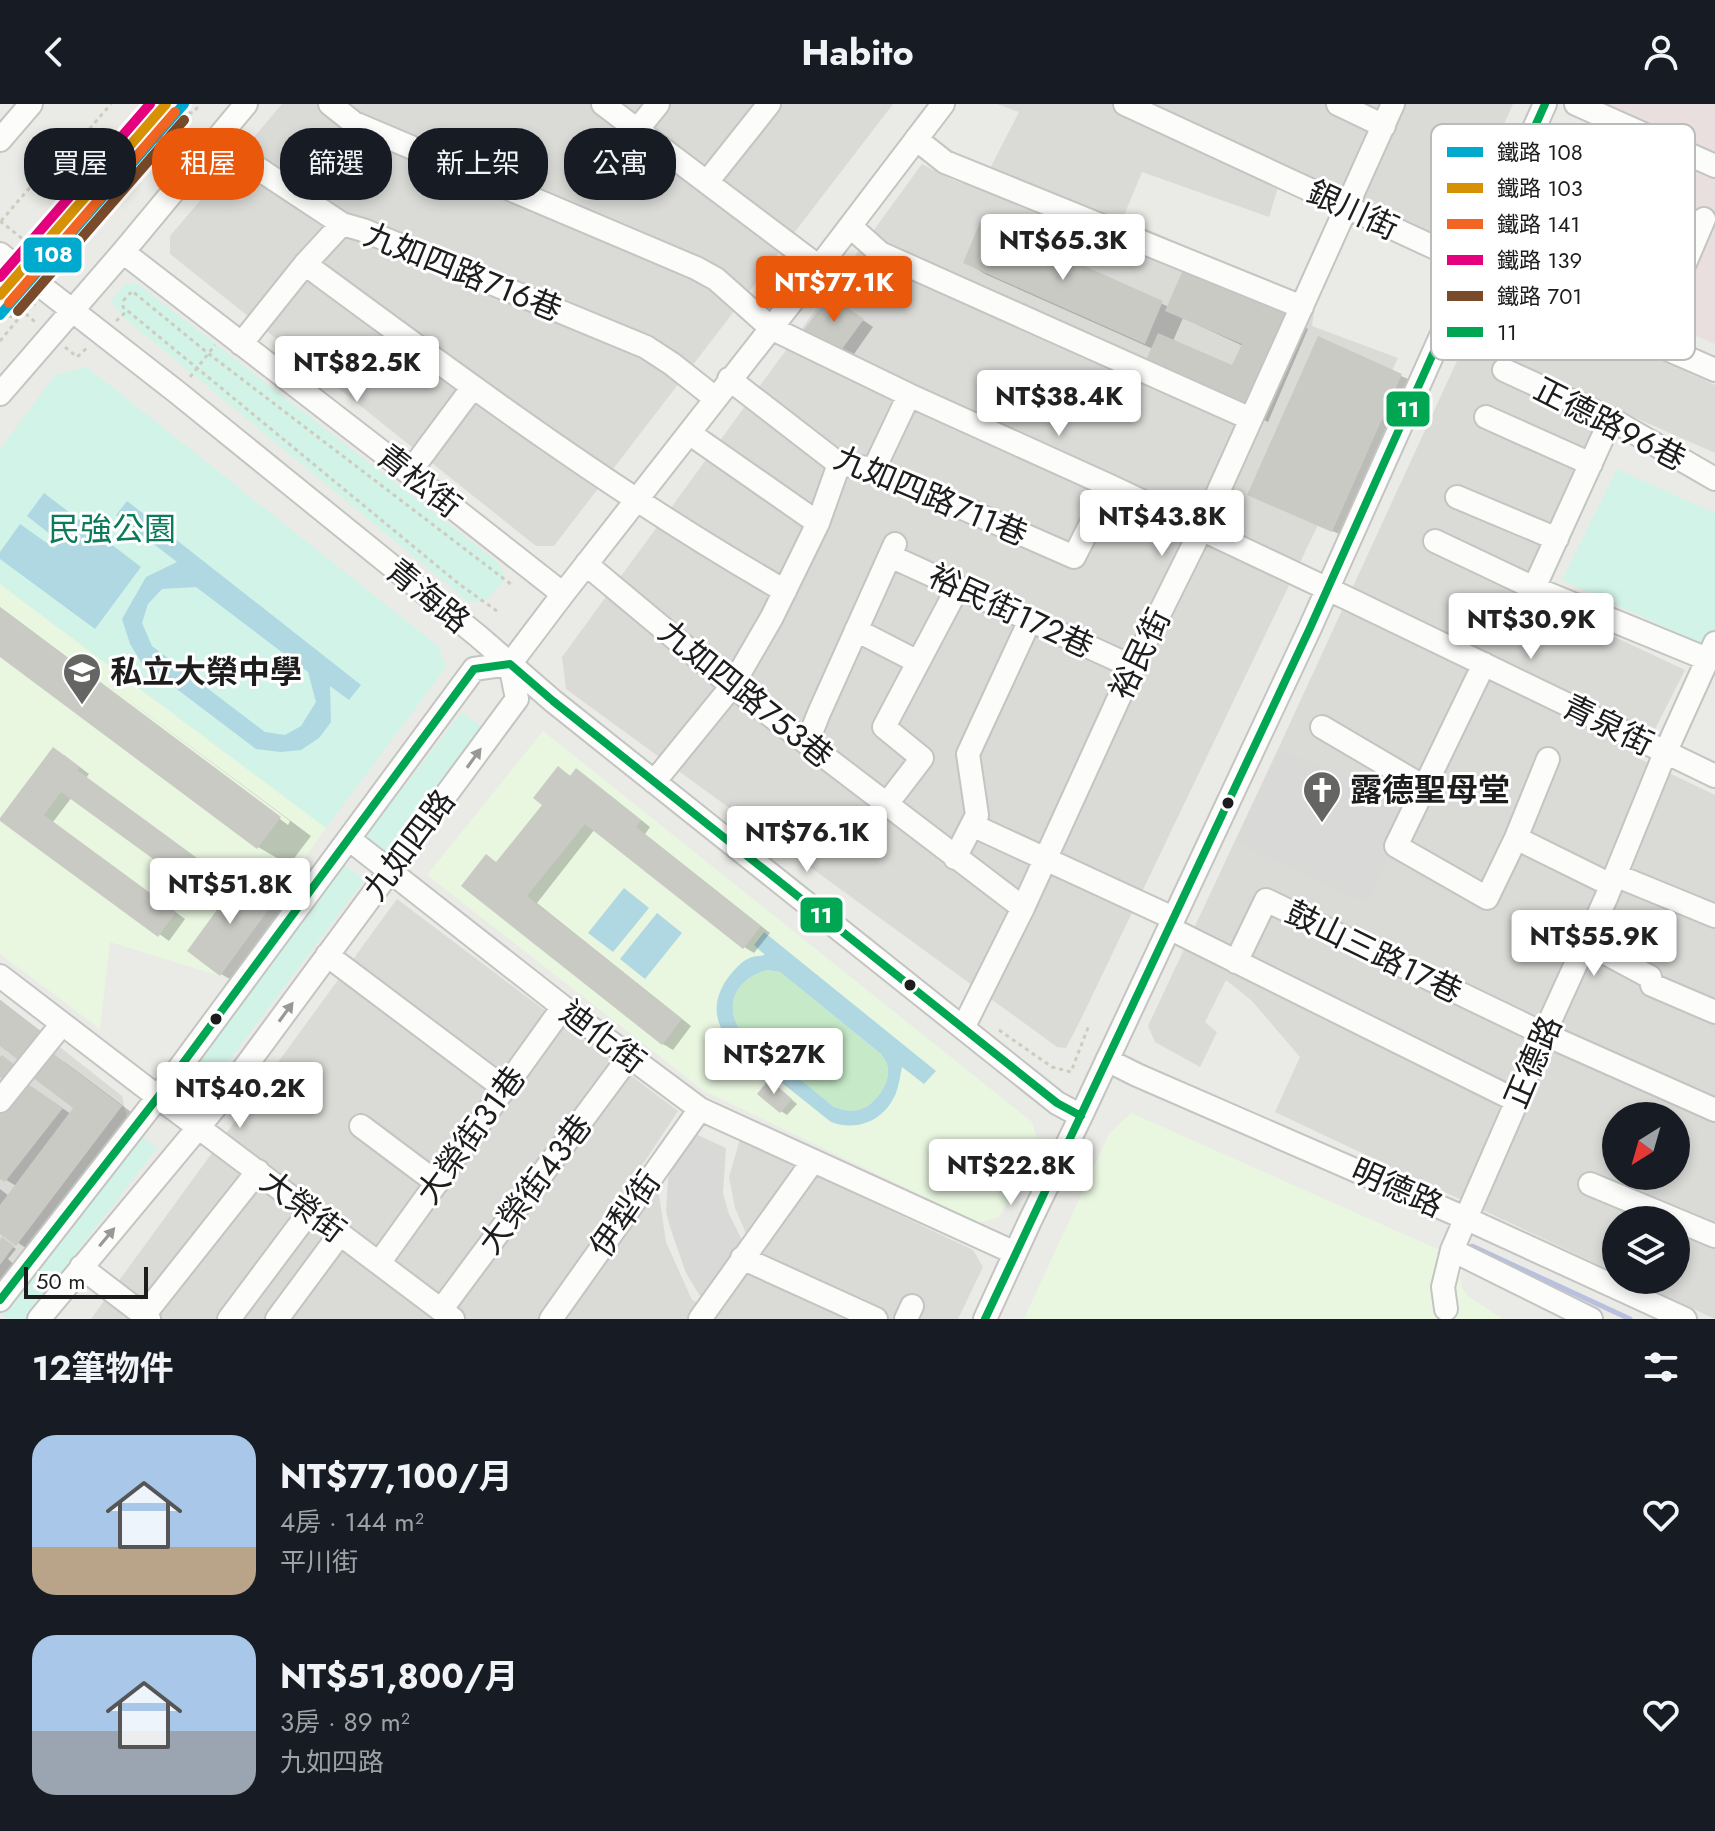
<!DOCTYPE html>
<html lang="zh-TW">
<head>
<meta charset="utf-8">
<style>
  :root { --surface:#171b24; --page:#242831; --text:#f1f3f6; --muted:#9ea1a6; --accent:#ea580c }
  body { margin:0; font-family:Jost,"Noto Sans TC",sans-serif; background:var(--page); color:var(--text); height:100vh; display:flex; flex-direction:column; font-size:30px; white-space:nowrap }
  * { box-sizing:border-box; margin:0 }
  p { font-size:26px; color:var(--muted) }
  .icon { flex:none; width:44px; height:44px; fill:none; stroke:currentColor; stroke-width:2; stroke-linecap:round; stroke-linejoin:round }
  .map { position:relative; height:1215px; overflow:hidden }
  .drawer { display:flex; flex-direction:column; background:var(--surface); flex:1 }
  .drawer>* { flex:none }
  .top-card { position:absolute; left:24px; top:24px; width:800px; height:72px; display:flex; gap:16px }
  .needle { width:52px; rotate:217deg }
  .fabs { position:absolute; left:1602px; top:998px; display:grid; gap:16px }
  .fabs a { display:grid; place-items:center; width:88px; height:88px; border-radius:50%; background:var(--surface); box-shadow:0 4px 12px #0003; font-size:40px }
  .scale { position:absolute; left:24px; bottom:20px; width:124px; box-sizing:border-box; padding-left:8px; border:4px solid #1d1d1d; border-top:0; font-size:22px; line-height:28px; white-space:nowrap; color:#1d1d1d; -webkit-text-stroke:6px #fff; paint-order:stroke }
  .price { position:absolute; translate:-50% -68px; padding:0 18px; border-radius:8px; background:#fff; color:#222; font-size:26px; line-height:52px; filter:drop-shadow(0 2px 4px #0008) }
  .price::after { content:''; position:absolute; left:50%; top:48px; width:24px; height:18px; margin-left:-12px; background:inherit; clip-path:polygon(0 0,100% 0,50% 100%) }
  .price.selected { background:var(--accent); color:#fff }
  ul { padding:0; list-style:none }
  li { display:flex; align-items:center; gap:24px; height:200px; padding:0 32px }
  li span { display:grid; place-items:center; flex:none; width:224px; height:160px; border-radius:24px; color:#555 }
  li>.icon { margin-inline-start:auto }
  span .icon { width:96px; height:96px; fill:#fffc; stroke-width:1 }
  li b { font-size:34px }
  h2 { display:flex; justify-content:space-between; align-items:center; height:96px; padding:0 32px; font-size:34px }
  .tag { padding:0 28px; border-radius:32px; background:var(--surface); box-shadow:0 4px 12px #0003; font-size:28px; line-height:72px }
  .tag.selected { background:var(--accent); color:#fff }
  header { display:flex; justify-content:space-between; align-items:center; height:104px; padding:0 32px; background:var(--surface); font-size:36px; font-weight:700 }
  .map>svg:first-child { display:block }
  .residential { fill:#dadad7; fill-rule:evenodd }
  .industrial { fill:#e9dfde }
  .education { fill:#e9f6e0 }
  .religious { fill:#d9d9d7 }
  .grass { fill:#c6eac8 }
  .park { fill:#d2f3e7 }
  .pitch { fill:#b0d8e2; fill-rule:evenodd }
  .parking { fill:#d9dad8 }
  .shadow { fill:#0003; fill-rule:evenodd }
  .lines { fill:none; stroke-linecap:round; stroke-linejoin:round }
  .stream { stroke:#b8bfdf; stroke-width:5 }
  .building { fill:#cacac5 }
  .minor-casing { stroke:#c4c4c2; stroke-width:26 }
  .path { stroke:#cfcbbf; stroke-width:3; stroke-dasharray:4 4; stroke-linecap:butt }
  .minor { stroke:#fcfcfb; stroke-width:22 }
  .bus-1-casing { stroke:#fff; stroke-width:14 }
  .bus-1 { stroke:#00a651; stroke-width:8 }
  .rail-1-casing { stroke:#fff; stroke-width:16 }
  .rail-2-casing { stroke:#fff; stroke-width:16 }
  .rail-3-casing { stroke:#fff; stroke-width:16 }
  .rail-4-casing { stroke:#fff; stroke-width:16 }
  .rail-5-casing { stroke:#fff; stroke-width:16 }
  .rail-1 { stroke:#00a9ce; stroke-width:10 }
  .rail-2 { stroke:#d69104; stroke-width:10 }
  .rail-3 { stroke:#f26522; stroke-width:10 }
  .rail-4 { stroke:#e5007d; stroke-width:10 }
  .rail-5 { stroke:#7a4b2a; stroke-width:10 }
  .oneway { fill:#989897 }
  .bus-dot { fill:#1d1d1d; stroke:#fff; stroke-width:3 }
  .labels { text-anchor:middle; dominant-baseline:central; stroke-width:6; stroke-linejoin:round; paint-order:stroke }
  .street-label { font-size:32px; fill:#1d1d1d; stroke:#fff }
  .park-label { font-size:32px; fill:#0b7b5a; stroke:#fff }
  .poi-label { font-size:32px; font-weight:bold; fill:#1d1d1d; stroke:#fff; text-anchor:start }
  .key { fill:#fff; stroke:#bbb; stroke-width:2 }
  .key-label { font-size:22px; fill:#1d1d1d }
  .line-badge { stroke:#fff; stroke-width:3 }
  .badge-label { font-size:22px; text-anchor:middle; font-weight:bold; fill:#fff }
</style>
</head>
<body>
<header><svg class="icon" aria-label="back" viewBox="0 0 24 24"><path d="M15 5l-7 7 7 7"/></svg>Habito<svg class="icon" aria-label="person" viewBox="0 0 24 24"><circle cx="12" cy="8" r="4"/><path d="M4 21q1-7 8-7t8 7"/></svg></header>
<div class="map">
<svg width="1715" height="1215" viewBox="0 0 1715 1215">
  <rect width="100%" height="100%" fill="#eaebe6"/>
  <path class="residential" d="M282,0H893L554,442H536L170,150V132Z
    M997,0H1513L1451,138L1284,64L1269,113L1142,68L1123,114L1315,201L1312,222L1398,254L1081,915L1066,944L1057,943L566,585L562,553L922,60L955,77L980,84L1019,8Z
    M1492,181L1715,281V349L1609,302L1523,490L1685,566L1640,655L1715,691V1215L1631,1176H1676V1116H1616V1169L1275,1008L1300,953L1252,897L1226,876L1205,918L1217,928L1200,963L1155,938L1148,922L1234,739L1367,798L1409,701L1279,643ZM1616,1012H1676V1072H1616Z
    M397,795L678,1007L635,1072L659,1091L666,1138L692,1196L714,1208L754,1148L735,1104L729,1073L740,1035L973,1146L983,1163L958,1215H91Z
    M0,896L122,992L127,1014L0,1182Z"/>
  <path class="industrial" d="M1601,0H1715V240L1579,182L1643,21Z"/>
  <path class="education" d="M0,480L326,724L220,872L110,838L100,925L0,850Z
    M543,627L1032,1018L1039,1042L999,1113L979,1119L704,987L427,771Z
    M1131,1009L1444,1148L1465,1160L1460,1172L1462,1184L1468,1192L1502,1215H1024L1109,1030Z"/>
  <path class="religious" d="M1279,643L1410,701L1367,799L1234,739Z"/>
  <path class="grass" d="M767,866L780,868L881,950C885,956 889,961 888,969C887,983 874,1001 861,1005C851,1008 843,1006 834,1003L740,926C723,899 738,874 767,866Z"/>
  <path class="park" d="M126,179L138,180L500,460L505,475L487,496L469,498L123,213L111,197Z
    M87,263L439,543L446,563L326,724L0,480V345L55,271Z
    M1617,365L1715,409V524L1706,542L1562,476Z
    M462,608L482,623L383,750L363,735Z
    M344,761L364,776L206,987L186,972Z
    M137,1029L157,1044L25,1215H8L0,1209V1205Z"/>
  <path class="pitch" d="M44,389L141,463L95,525L0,455V448L20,420L54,444L60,438L27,412Z
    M127,397L361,581L349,596L330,582L331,618L319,634L301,646L281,648L256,645L141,558L130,540L122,515L146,473L177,458L116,411ZM196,483L308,568L316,598L301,622L285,631L265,628L152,542L142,519L148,500L162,485Z
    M624,784L649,804L613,848L588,829Z
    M657,809L682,829L645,875L620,855Z
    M764,828L936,967L924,980L902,963C900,972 899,981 896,989C885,1016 858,1028 831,1018L728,936C713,915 713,896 727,875C734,866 741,857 752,853C756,852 761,852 765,851L754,841ZM767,866L780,868L881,950C885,956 889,961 888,969C887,983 874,1001 861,1005C851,1008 843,1006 834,1003L740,926C723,899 738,874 767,866Z"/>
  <path class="parking" d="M691,1028L726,1044L723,1089L729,1110L745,1142L703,1197L686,1169L670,1123L666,1108L668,1075L675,1055Z"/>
  <path class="shadow" d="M982,119L1169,203L1287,213L1308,225L1268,318L1167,274L1153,245L987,171L965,158ZM1183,214L1243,242L1233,263L1173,237Z
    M841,201L873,223L854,250L815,233Z
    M1319,235L1408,275L1339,430L1256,393Z
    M0,503L83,565L100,575V580L288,721L290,717L100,575L311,732L289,761L258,743L0,550Z
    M64,651L89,670L86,674L221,772L207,791L72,693L53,718L185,815L169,837L1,715Z
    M558,664L572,673H587L650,723L645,730L770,829L754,849L744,843L595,725L537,799L691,922L673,946L663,940L464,782L498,759L545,701Z
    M242,776L287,807L235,878L221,870Z
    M0,896L56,939L48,949L66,959L135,1011L32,1148L0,1127V1085L9,1092L16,1082L0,1072V1014L40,989L71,1010L76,1003L40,966L0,939Z
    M776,982L797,1000L787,1011L781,1007Z
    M3,1136L16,1145L8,1155L24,1170L0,1202V1139Z"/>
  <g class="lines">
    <path class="stream" d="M1472,1142L1630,1215"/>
  </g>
  <path class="building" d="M981,116L1163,197L1145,240L963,159Z
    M1183,166L1288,211L1246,307L1143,263L1158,229L1232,261L1242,240L1165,207Z
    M830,192L864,215L842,245L802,228Z
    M1318,232L1402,270L1332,428L1247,391Z
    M0,503L281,713L257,745L0,553Z
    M53,643L80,663L77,666L212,765L196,786L61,688L44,711L176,808L158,833L0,717V714Z
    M558,662L570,672L576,664L641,716L636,723L761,822L743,845L585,720L527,792L682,915L662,941L461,782L486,750L496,758L542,701L533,694Z
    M241,773L274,798L220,872L187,847Z
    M0,896L43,929L21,958L0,942Z
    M51,948L122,1002L16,1142L0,1130V1101L73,1004L32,973Z
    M2,951L20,965L8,980L0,973V953Z
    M769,975L792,995L780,1009L757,990Z
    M25,978L63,1004L5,1078L0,1075V1011Z
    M2,1133L14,1142L0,1161V1136Z"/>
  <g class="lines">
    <defs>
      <path id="minor" d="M330,0L354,19L696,164L716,175L771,224L909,291L1110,382L1351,496L1715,672
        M603,0L819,163
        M1125,0L1457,154L1715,266
        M1338,0L1384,22
        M1576,0L1715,62
        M637,26L658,0
        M916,35L945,58L1302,203
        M0,36L31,0
        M215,36L342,120L363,126L646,243L672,260L715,294
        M707,78L769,0
        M850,122L880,149L1251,315
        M123,148L409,369L563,490
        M0,150L178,289L478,532L553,597L1057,999L1081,1012
        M305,160C461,275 617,391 785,487
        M1651,238L1704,115
        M241,240L305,160L342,120
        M1504,266L1611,315L1715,375
        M729,275L839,360L874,365L1074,453L1110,382
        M0,290L123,148L246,0
        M1486,313L1591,360
        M689,329L818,419
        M874,365L909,291
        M409,369L473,283
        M1457,393L1557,435
        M1435,437L1534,484L1707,555
        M890,452L1133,563
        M586,460L732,582L1023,804
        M1534,484L1611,315
        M856,526L918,558
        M1484,560L1396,742L1487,794L1516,734L1611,781
        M1322,623L1424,683
        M807,639L819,609L895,440
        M654,678L732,582L772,513L818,419L839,360
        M886,701L922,654L884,623L958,483
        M972,721L1173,814
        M1516,734L1548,655
        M349,735L563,903L700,1005L1015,1149
        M955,754L977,711L968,650L1030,516
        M1615,771L1715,812
        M1169,824L1517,997
        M1585,838L1650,873L1652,881L1715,908
        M327,851L505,985
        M1236,858L1266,796L1544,930L1715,1006
        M0,872L158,993L453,1215
        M963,924L1023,804L1133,563L1201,426L1393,0
        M1107,956L1137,971L1465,1114L1685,1215
        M0,997L62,920
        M361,1022L437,1079
        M1590,1080L1715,1132
        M1452,1146L1591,1215
        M742,1154L876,1215
        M379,1159L563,903
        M81,1163L149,1215
        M0,1196L158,993L474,565L510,560L563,490L819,163L943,0
        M1446,1205L1443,1183L1452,1146L1517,997L1544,930L1606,794L1665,649L1715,539
        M441,1206L629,953
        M144,1211L258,1067
        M39,1215L217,1001L511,603L517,595L510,560
        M229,1215L310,1107
        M277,1215L340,1130
        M551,1215L700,1005
        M700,1215L813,1057
        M906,1215L912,1202
        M985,1215L1030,1117L1081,1012L1310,524L1545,0"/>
    </defs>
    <use href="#minor" class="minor-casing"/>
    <path class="path" d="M0,117L62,166L174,37
      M1,117L44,67L79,37L111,0
      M38,144L106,66C116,64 128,62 136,55C155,41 165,5 193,9L200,0
      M27,204L33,203L35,200
      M0,213L21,212
      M116,217L128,206
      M0,237L24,208L35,218
      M65,243L77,253L87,244
      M190,273L215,241
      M497,507L459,480L123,203L124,196L132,187L209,250L512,481
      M999,926L1052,963L1071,968L1089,921"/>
    <use href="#minor" class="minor"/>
    <defs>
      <path id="bus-1" d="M0,1196L158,993L474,565L510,560L553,597L1057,999L1081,1012
        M985,1215L1310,524L1545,0"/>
    </defs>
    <use href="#bus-1" class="bus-1-casing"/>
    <use href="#bus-1" class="bus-1"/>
    <defs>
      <path id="rail-1" d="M0,211L184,0"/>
      <path id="rail-2" d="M0,191L166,0"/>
      <path id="rail-3" d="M9,199L175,8"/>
      <path id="rail-4" d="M0,173L150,0"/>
      <path id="rail-5" d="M18,207L184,16"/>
    </defs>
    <use href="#rail-1" class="rail-1-casing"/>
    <use href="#rail-2" class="rail-2-casing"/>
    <use href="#rail-3" class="rail-3-casing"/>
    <use href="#rail-4" class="rail-4-casing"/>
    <use href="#rail-5" class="rail-5-casing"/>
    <use href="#rail-1" class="rail-1"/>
    <use href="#rail-2" class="rail-2"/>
    <use href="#rail-3" class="rail-3"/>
    <use href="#rail-4" class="rail-4"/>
    <use href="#rail-5" class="rail-5"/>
  </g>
  <defs><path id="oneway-solid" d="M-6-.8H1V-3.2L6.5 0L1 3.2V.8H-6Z" transform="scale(2)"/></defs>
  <g class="oneway">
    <use href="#oneway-solid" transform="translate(474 654) rotate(-54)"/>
    <use href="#oneway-solid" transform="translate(286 908) rotate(-54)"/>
    <use href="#oneway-solid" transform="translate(107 1133) rotate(-50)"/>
  </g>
  <defs>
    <symbol id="school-pin" viewBox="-11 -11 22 30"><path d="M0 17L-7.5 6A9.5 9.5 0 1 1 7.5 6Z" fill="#656563" stroke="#fff"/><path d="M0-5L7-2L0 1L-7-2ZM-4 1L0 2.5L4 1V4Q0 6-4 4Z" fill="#fff"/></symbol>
    <symbol id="church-pin" viewBox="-11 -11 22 30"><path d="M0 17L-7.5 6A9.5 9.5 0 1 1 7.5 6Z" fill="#656563" stroke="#fff"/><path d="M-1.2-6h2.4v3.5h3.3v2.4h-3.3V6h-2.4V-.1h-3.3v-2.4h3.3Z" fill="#fff"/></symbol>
  </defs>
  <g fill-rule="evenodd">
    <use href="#school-pin" x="60" y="546" width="44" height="60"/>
    <use href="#church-pin" x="1300" y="664" width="44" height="60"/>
  </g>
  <g class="bus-dot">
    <circle cx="1228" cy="699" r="7"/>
    <circle cx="910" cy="881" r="7"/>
    <circle cx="216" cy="915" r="7"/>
  </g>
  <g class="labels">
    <g class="street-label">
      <text transform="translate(1353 106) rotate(25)">銀川街</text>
      <text transform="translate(463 168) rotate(22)">九如四路716巷</text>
      <text transform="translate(1610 320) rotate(27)">正德路96巷</text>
      <text transform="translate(419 377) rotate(38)">青松街</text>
      <text transform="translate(931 392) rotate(23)">九如四路711巷</text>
      <text transform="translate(428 492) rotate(39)">青海路</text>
      <text transform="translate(1011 507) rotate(25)">裕民街172巷</text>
      <text transform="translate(1140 550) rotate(-64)">裕民街</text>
      <text transform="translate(746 590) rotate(39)">九如四路753巷</text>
      <text transform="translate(1608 621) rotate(26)">青泉街</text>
      <text transform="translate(409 741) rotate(-53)">九如四路</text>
      <text transform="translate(1374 848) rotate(26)">鼓山三路17巷</text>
      <text transform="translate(603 933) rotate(37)">迪化街</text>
      <text transform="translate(1533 958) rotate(-67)">正德路</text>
      <text transform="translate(471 1031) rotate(-54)">大榮街31巷</text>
      <text transform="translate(535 1080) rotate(-53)">大榮街43巷</text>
      <text transform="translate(1397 1084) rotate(24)">明德路</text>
      <text transform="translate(303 1102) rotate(37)">大榮街</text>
      <text transform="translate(625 1110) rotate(-55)">伊犁街</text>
    </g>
    <g class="park-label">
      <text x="112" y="425">民強公園</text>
    </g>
    <g class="poi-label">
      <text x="110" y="568">私立大榮中學</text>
      <text x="1350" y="686">露德聖母堂</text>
    </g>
  </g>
  <rect x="1431" y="20" width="264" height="236" rx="12" class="key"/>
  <rect x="1447" y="43" width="36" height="10" fill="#00a9ce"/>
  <rect x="1447" y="79" width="36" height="10" fill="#d69104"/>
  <rect x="1447" y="115" width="36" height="10" fill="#f26522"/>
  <rect x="1447" y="151" width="36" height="10" fill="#e5007d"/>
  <rect x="1447" y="187" width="36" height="10" fill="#7a4b2a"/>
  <rect x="1447" y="223" width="36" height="10" fill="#00a651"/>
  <g class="key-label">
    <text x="1497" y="56">鐵路 108</text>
    <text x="1497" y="92">鐵路 103</text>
    <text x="1497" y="128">鐵路 141</text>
    <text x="1497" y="164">鐵路 139</text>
    <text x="1497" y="200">鐵路 701</text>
    <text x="1497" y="236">11</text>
  </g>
  <g class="line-badge">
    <rect x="22" y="132" width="61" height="38" rx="8" fill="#00a9ce"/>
    <rect x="1385" y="286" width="46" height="38" rx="8" fill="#00a651"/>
    <rect x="799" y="792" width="45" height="38" rx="8" fill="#00a651"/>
  </g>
  <g class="badge-label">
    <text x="53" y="158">108</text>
    <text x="1408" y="313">11</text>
    <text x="821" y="819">11</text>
  </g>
</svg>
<div class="fabs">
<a><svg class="needle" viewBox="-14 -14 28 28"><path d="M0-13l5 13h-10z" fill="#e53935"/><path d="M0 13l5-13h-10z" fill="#9ea1a6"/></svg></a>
<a><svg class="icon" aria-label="layers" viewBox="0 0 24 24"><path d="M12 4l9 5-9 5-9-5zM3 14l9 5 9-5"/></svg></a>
</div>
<div class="scale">50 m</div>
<b class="price" style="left:1063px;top:178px">NT$65.3K</b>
<b class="price selected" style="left:834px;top:220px">NT$77.1K</b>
<b class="price" style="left:357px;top:300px">NT$82.5K</b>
<b class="price" style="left:1059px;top:334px">NT$38.4K</b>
<b class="price" style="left:1162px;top:454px">NT$43.8K</b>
<b class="price" style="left:1531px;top:557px">NT$30.9K</b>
<b class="price" style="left:807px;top:770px">NT$76.1K</b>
<b class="price" style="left:230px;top:822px">NT$51.8K</b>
<b class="price" style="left:1594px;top:874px">NT$55.9K</b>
<b class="price" style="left:774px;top:992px">NT$27K</b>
<b class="price" style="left:240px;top:1026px">NT$40.2K</b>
<b class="price" style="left:1011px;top:1103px">NT$22.8K</b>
<div class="top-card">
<a class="tag">買屋</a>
<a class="tag selected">租屋</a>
<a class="tag">篩選</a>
<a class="tag">新上架</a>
<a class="tag">公寓</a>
</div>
</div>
<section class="drawer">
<h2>12筆物件<svg class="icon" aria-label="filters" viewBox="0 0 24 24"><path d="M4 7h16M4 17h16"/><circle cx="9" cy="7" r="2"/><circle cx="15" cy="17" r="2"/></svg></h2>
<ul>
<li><span style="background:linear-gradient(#a9c7e8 70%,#b9a48a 0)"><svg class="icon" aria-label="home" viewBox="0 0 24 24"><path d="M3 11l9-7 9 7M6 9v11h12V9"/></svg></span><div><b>NT$77,100/月</b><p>4房 · 144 m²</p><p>平川街</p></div><svg class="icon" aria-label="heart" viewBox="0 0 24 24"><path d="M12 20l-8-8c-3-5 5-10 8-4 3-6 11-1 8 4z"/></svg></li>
<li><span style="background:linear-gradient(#a9c7e8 60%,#9aa5b1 0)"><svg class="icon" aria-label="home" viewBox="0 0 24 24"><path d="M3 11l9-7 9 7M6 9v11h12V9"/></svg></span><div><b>NT$51,800/月</b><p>3房 · 89 m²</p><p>九如四路</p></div><svg class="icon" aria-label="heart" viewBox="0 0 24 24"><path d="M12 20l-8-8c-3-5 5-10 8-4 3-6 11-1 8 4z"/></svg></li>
</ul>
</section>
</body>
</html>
